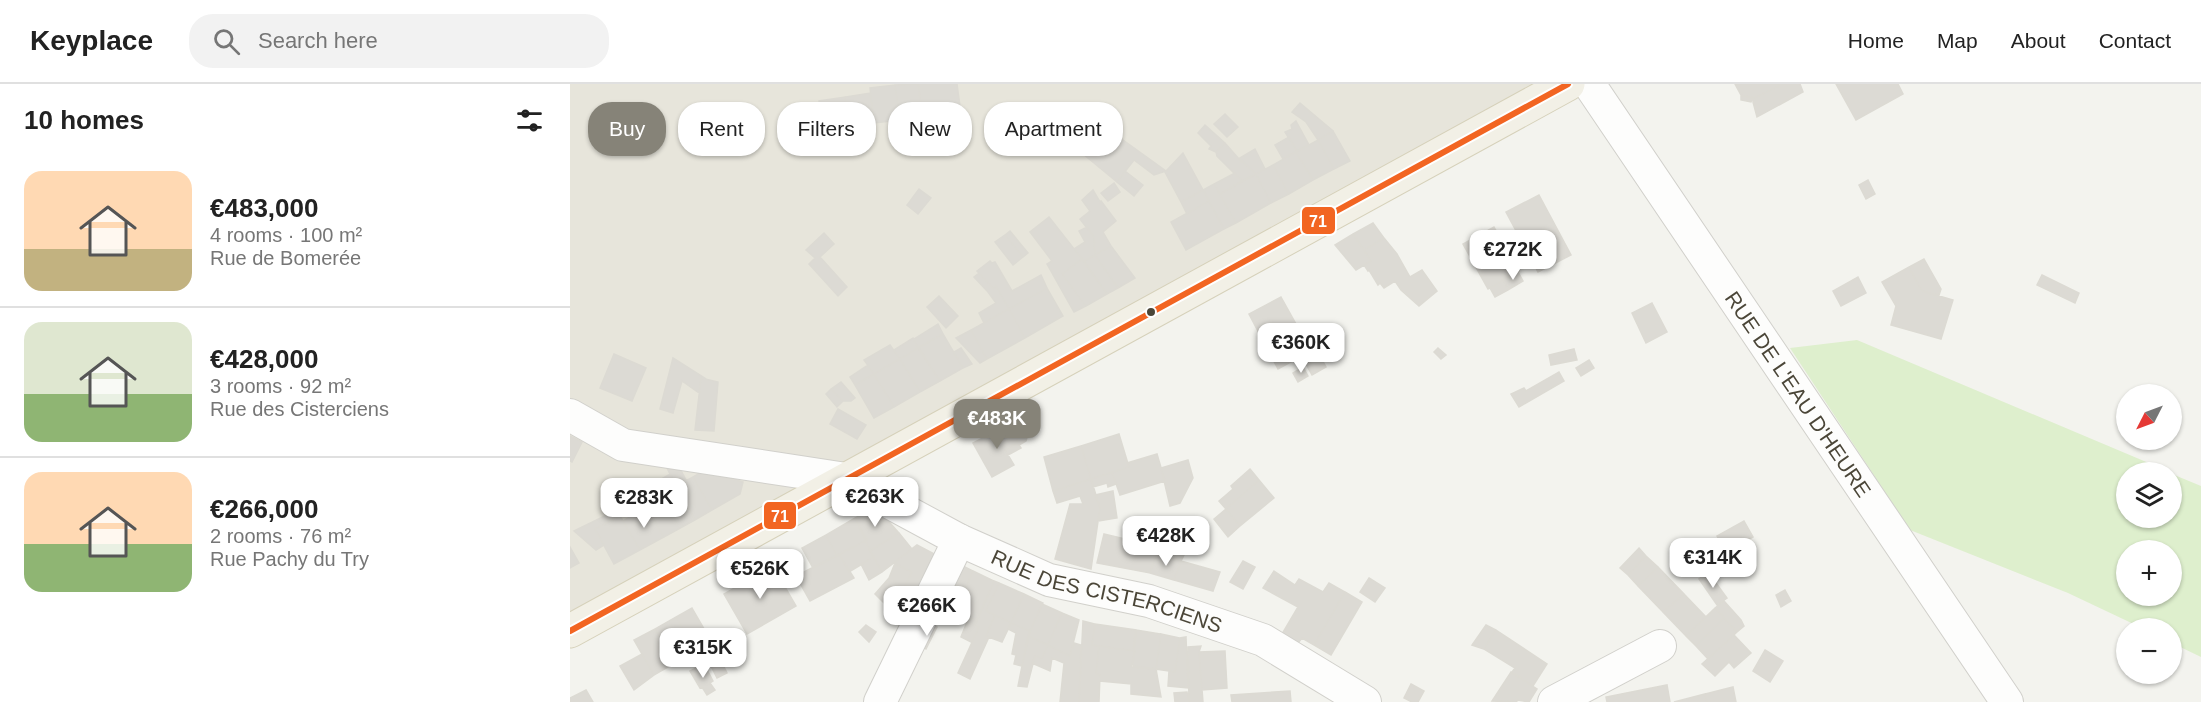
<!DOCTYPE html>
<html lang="en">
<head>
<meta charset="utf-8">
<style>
  :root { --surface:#fff; --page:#f2f2f2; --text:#222; --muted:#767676; --line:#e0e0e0; --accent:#868378 }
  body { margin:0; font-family:Arial,sans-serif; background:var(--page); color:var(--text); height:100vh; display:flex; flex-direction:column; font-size:22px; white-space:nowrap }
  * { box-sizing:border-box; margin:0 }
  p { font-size:20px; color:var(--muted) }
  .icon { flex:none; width:33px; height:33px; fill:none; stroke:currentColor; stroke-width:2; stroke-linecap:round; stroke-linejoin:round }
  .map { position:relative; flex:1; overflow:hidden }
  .details { display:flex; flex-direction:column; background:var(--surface); width:570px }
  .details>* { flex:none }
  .hud { position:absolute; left:18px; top:18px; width:570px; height:54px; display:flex; gap:12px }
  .needle { width:39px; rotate:228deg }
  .controls { position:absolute; left:1546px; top:300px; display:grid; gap:12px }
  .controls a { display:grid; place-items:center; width:66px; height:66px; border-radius:50%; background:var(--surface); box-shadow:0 2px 4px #0004; font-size:30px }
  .price { position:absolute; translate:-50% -51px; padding:0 14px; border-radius:12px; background:#fff; color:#222; font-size:20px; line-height:39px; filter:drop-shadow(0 2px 3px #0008) }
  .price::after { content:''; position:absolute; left:50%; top:36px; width:18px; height:14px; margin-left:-9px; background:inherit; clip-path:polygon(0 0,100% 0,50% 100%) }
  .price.current { background:var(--accent); color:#fff }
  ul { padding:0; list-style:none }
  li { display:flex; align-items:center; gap:18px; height:150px; padding:0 24px }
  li+li { border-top:2px solid var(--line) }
  li span { display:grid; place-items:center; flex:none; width:168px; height:120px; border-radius:18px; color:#555 }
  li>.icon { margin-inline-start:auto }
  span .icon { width:72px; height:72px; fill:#fffc; stroke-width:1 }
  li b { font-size:26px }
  h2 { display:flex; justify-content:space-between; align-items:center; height:72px; padding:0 24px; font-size:26px }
  .pill { padding:0 21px; border-radius:24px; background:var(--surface); box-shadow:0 2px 4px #0004; font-size:21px; line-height:54px }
  .pill.current { background:var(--accent); color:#fff }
  header { display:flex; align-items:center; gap:36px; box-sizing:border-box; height:84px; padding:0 30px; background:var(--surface); border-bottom:2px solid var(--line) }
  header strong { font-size:28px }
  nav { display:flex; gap:33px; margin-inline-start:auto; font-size:21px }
  .search { width:420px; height:54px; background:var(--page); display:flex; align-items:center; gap:15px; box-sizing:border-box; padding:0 21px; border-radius:24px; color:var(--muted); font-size:22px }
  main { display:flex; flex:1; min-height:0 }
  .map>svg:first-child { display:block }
  .residential { fill:#e7e5db }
  .green { fill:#deefcd; fill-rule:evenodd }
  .building { fill:#dcdad4; stroke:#dcdad3; stroke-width:1.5 }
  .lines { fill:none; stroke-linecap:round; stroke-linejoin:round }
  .minor-casing { stroke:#d1d0cb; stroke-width:34 }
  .major-casing { stroke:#d6d1ba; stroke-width:35 }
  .minor { stroke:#fdfdfc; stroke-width:32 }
  .major { stroke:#f2f0e6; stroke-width:33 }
  .bus-1-casing { stroke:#fff; stroke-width:10 }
  .bus-1 { stroke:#f26522; stroke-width:6 }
  .bus-dot { fill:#4b4638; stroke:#fff; stroke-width:2 }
  .labels { text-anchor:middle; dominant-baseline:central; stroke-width:4.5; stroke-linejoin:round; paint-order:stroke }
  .street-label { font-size:21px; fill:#4b4638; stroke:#fff }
  .line-badge { stroke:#fff; stroke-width:2 }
  .badge-label { font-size:16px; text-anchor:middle; font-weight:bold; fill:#fff }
</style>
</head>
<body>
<header>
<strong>Keyplace</strong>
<div class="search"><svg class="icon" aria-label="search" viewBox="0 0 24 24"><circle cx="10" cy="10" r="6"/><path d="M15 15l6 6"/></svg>Search here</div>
<nav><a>Home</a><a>Map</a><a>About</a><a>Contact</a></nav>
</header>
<main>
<section class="details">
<h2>10 homes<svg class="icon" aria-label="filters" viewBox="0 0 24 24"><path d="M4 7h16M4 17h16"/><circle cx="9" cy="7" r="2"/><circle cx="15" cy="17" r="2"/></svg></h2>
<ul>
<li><span style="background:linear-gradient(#ffd9b3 65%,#c2b280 0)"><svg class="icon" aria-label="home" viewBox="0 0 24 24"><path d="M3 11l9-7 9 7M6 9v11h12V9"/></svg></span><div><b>€483,000</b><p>4 rooms · 100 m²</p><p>Rue de Bomerée</p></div></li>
<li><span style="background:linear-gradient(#dfe7d0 60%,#8fb573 0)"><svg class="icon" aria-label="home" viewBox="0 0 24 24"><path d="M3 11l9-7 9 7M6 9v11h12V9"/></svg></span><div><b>€428,000</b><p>3 rooms · 92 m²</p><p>Rue des Cisterciens</p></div></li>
<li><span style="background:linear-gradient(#ffd9b3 60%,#8fb573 0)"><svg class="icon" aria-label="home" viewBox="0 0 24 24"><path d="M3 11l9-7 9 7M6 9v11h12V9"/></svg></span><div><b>€266,000</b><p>2 rooms · 76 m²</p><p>Rue Pachy du Try</p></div></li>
</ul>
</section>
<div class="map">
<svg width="1631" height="618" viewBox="0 0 1631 618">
  <rect width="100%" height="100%" fill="#f3f3ee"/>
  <path class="residential" d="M0,0H975L0,547Z"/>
  <path class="green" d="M1287,256L1600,388H1557V434H1602V390L1631,402V573L1602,559V544H1572L1498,509L1340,446L1220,264ZM1557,466H1602V512H1557Z"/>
  <path class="building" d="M348,0H387L390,22L352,28Z
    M348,0L353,33L330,36L325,1Z
    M1165,0H1208L1209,2L1184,14L1171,11Z
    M1208,0H1230L1233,8L1187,33L1183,18L1184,14L1209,2Z
    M1266,0H1328L1333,10L1286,36Z
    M325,1L330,36L304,39L300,4Z
    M300,9L304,40L280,44L275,13Z
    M1171,11L1183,14L1181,18L1171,16Z
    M275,13L280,44L253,47L249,17Z
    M730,19L763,47L748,56L736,38L722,28Z
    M512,26L535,43L527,53L509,38L506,33Z
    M655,30L668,43L657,53L644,40Z
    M506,33L509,38L503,45L521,60L513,70L491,51Z
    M726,37L739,61L727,67L715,48L722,45L721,41Z
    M635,41L655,59L646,68L639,65L641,62L628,49Z
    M535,43L596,87L584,91L564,76L547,98L513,70Z
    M763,47L780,77L764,85L748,56Z
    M719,53L727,67L713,75L705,61Z
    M748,56L764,85L743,96L726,68Z
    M655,59L669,75L686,90L672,97L647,72L646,68Z
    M685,65L695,85L686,90L670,74Z
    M726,68L743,96L719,110L703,81Z
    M613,69L633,106L611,118L595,88Z
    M703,81L719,110L701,119L686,90Z
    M555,87L573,101L564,112L547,98Z
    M665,89L672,97L650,110L644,100Z
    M686,90L701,119L666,139L650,110Z
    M1298,96L1305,110L1296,115L1289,101Z
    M544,99L550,108L538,117L531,109Z
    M644,100L666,139L654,145L633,106Z
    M349,105L361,114L348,130L337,121Z
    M523,106L530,118L531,117L546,137L533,148L541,162L525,171L524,153L510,135L520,127L512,116Z
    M634,106V107L652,142L639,117L617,130L611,118Z
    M969,111L1001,171L968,188L936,128Z
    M639,117L654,145L616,166L601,138Z
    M479,133L512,175L492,190L516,222L504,228L477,180L482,177L460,148Z
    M803,139L814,154L794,166L783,150Z
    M517,143L524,153L525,171L514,177L504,165L515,158L509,147Z
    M924,143L949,187L918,205L893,160Z
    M440,147L458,169L453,173L435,151Z
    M254,149L264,160L250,173L277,203L268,212L239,180L245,174L236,166Z
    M783,150L801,177L786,186L765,161Z
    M435,151L453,173L443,181L425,158Z
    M814,154L827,170L840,193L852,186L867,207L849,222L831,206L825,197L814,204L810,199L808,201L799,186L798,187L794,181L801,177L794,166Z
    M541,162L565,194L548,204L525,171Z
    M525,171L548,204L537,210L514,177Z
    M512,175L537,210L516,222L492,190Z
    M1354,175L1371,205L1369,211L1352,207L1339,183Z
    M420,177L422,179L425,178L442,207L471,191L477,204L439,225L426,202L424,205L407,187Z
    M1339,183L1352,207L1383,216L1371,255L1321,241L1326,222L1312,198Z
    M948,188L953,197L938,206L933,196Z
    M409,189L424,205L426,202L439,225L414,239L409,229L426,219L418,208L404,193Z
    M1472,191L1509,209L1505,219L1467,201Z
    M1288,193L1296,209L1271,222L1263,207Z
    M933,196L938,206L925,213L920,204Z
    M477,204L493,232L455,254L439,225Z
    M369,212L388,232L376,244L357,223Z
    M711,213L741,267L708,285L679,230Z
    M1082,219L1097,248L1076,259L1062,229Z
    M439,225L455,254L417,275L401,246Z
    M368,240L373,250L348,264L344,255Z
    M401,246L417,275L410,279L386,254Z
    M373,250L393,284L370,297L349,264Z
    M343,254L348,264L330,275L324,266Z
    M320,261L330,275L304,290L294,276Z
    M348,264L370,297L350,308L330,275Z
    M391,264L402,280L393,284L384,268Z
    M868,264L876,271L871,275L864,268Z
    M1004,265L1007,276L981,281L979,271Z
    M44,270L76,284L62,317L30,304Z
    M750,272L756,283L742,291L736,280Z
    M103,274L136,295L131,294L129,309L112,297L103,329L90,325Z
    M330,275L350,308L324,323L304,290Z
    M1019,276L1024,284L1011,292L1006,284Z
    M298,281L304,290L285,301L280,293Z
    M733,283L738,292L728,298L723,289Z
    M989,288L994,297L949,323L941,310L954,304L956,307Z
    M304,290L324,323L304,334L285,301Z
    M131,294L148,298L144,347L125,346Z
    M271,298L285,314L281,317H273L261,305Z
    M261,305L273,317L267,323L256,310Z
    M268,325L296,341L287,355L260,340Z
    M449,335L458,350L456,357L449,361L451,364L438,371L435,366L448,358L439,340Z
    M439,340L448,358L435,366L444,381L422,393L403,359Z
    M549,350L559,383L521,395L511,362Z
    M0,352L12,358L2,378L0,377Z
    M511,362L521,395L483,407L474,373Z
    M587,370L595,397L550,411L542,388L559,383L557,379Z
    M618,376L623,394L610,419L600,422L591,384Z
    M106,377L116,396L106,402L96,382Z
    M680,385L689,396L656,425L649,417L663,405L661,402Z
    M135,386L173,398L170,410L142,426L123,393Z
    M542,388L546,400L538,403L537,399L523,403L521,395Z
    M100,390L106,402L82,416L76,404Z
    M123,393L142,426L125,436L106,402Z
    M521,395L530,424L521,485L485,475L500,420H513L510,412L487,419L483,407Z
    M689,396L704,414L670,442L656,425Z
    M106,402L125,436L94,453L75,421Z
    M543,407L547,434L528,437L530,424L525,411Z
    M77,423L94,453L70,466L53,437Z
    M306,423L329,449L300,467L285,434Z
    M656,425L670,442L658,453L644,435Z
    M47,426L50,432L25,445L34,461L26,466L4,447Z
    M50,432L70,466L44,480L25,445Z
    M285,434L297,456L267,472L256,451Z
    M1174,437L1183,453L1156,468L1147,452Z
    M609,439L638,457L633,466L615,456L610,470L614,471L611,477L587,470L598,441L606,444Z
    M329,449L342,465L312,488L300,467Z
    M534,450L589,463L580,489L527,479Z
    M256,451L267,472L243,484L232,464Z
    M295,457L304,473L279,488L269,470Z
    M347,461L372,474L355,513L334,504L342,488L323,479Z
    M0,463L9,479L0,484Z
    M1069,464L1076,472L1058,491L1050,484Z
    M269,470L284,494L240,517L226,492Z
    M587,470L611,477L604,496L580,489Z
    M1076,472L1088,483L1068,502L1058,491Z
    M304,473L312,488L299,496L291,480Z
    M611,477L650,488L643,507L604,496Z
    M673,477L685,483L673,505L660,498Z
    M385,478L403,487L387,523L368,514Z
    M325,479L342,488L334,504L355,513L347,529L327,519L321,526L305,510L319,494Z
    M203,482L226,522L177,550L154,510Z
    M1088,483L1114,510L1093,528L1068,502Z
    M403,487L424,497L407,537L385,527Z
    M704,487L725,501L729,495L753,508L759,499L775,508L744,561L732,554L728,559L712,550L728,523L693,504Z
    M1138,488L1157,514L1147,521L1129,495Z
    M799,494L815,504L805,518L790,508Z
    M424,497L429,499L416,527L425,531L416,552L419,553L400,595L388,589L409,543L405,541Z
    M429,499L454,510L441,539L416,527Z
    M1215,506L1221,517L1211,523L1206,511Z
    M775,508L792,518L761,571L744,561Z
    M454,510L473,519L460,547L441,539Z
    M1114,510L1136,533L1116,552L1093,528Z
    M368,514L387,523L382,534L362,525Z
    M1154,517L1171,536L1174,542L1167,548L1145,524Z
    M472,520L492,529L478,561L458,552Z
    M122,524L137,550L121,560L106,533Z
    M1145,524L1154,534L1126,562L1116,552Z
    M492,529L509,536L500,572L478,561Z
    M425,531L441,539L432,558L416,552Z
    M106,533L125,568L105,579L85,545Z
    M399,533L407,537L405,541L409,543L401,558L391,553Z
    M1154,534L1167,548L1138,575L1126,562Z
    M513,537L525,540L522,561L529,562L526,590L530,591L529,618H509Z
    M441,539L460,547L452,582L444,580L446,571L442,570L446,549L438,545Z
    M362,540L367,543L356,565L345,559Z
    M525,540L566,546L563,564L565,565V567L522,561Z
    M296,541L306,548L299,558L289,548Z
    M916,541L926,546L914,565L902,561Z
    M85,545L105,579L84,591L64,556Z
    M566,546L591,550L586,585L563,582Z
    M926,546L977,580L963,602L942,588L945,584L914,565Z
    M591,550L610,554L605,588L586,585Z
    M1164,551L1181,569L1164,584L1159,578L1145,592L1132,580Z
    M458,552L478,561L472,574L465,572L457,603L448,602Z
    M616,553L618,604L598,602L599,587L605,588L610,554Z
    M504,559L511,561L509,618H490L494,579L482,574L480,587L462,579L465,572L472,574L478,561L500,572Z
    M529,562L565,567L561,583V600L530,597V591L526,590Z
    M631,562L629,568L633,618H619L618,563Z
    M1195,566L1213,577L1200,598L1183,587Z
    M655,567L657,604L632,606L629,568Z
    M72,570L84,591L64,606L50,582Z
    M149,573L157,589L147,594L139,578Z
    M134,580L143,597L140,599L145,606L137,611L132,603L130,604L120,587Z
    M561,583L586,585L591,613L561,610Z
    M941,588L967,605L959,618L948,616L946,618L922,617Z
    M841,600L854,607L848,618H842L834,614Z
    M1097,601L1100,618H1037L1036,613Z
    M1163,603L1166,618H1137L1135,610Z
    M16,606L23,618H0V614Z
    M720,607L721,618H662L661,611Z
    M617,608L619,618H605L604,609Z
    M1135,610L1137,618H1104Z"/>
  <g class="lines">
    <defs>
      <g id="minor">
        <path id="s1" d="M1019,0L1437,618"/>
        <path id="s2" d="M0,331L53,361L276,395L389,456L479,496L579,517L693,556L795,618"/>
        <path d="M310,618L389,456"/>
        <path d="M984,618L1090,562"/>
      </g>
      <path id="major" d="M0,547L998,0"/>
    </defs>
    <use href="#minor" class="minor-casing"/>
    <use href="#major" class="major-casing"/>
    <use href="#minor" class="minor"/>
    <use href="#major" class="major"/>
    <defs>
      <path id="bus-1" d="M0,547L998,0"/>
    </defs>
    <use href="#bus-1" class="bus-1-casing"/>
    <use href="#bus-1" class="bus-1"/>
  </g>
  <circle class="bus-dot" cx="581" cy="228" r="5"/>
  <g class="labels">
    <g class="street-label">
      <text stroke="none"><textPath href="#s1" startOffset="374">RUE DE L'EAU D'HEURE</textPath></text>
      <text stroke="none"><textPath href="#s2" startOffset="572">RUE DES CISTERCIENS</textPath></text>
    </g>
  </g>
  <g class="line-badge">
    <rect x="731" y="122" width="35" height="29" rx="6" fill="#f26522"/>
    <rect x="193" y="417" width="34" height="29" rx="6" fill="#f26522"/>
  </g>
  <g class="badge-label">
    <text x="748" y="143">71</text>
    <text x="210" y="438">71</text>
  </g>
</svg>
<div class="controls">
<a><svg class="needle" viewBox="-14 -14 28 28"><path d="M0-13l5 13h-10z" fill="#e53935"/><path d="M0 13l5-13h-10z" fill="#767676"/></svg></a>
<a><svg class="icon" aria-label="layers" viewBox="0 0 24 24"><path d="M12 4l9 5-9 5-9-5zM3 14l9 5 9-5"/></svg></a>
<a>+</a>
<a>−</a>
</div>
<b class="price" style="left:943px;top:197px">€272K</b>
<b class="price" style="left:731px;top:290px">€360K</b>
<b class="price current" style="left:427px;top:366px">€483K</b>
<b class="price" style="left:305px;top:444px">€263K</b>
<b class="price" style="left:74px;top:445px">€283K</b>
<b class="price" style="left:596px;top:483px">€428K</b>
<b class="price" style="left:1143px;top:505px">€314K</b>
<b class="price" style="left:190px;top:516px">€526K</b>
<b class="price" style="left:357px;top:553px">€266K</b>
<b class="price" style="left:133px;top:595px">€315K</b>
<div class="hud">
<a class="pill current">Buy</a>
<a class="pill">Rent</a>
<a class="pill">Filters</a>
<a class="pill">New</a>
<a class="pill">Apartment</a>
</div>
</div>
</main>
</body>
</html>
